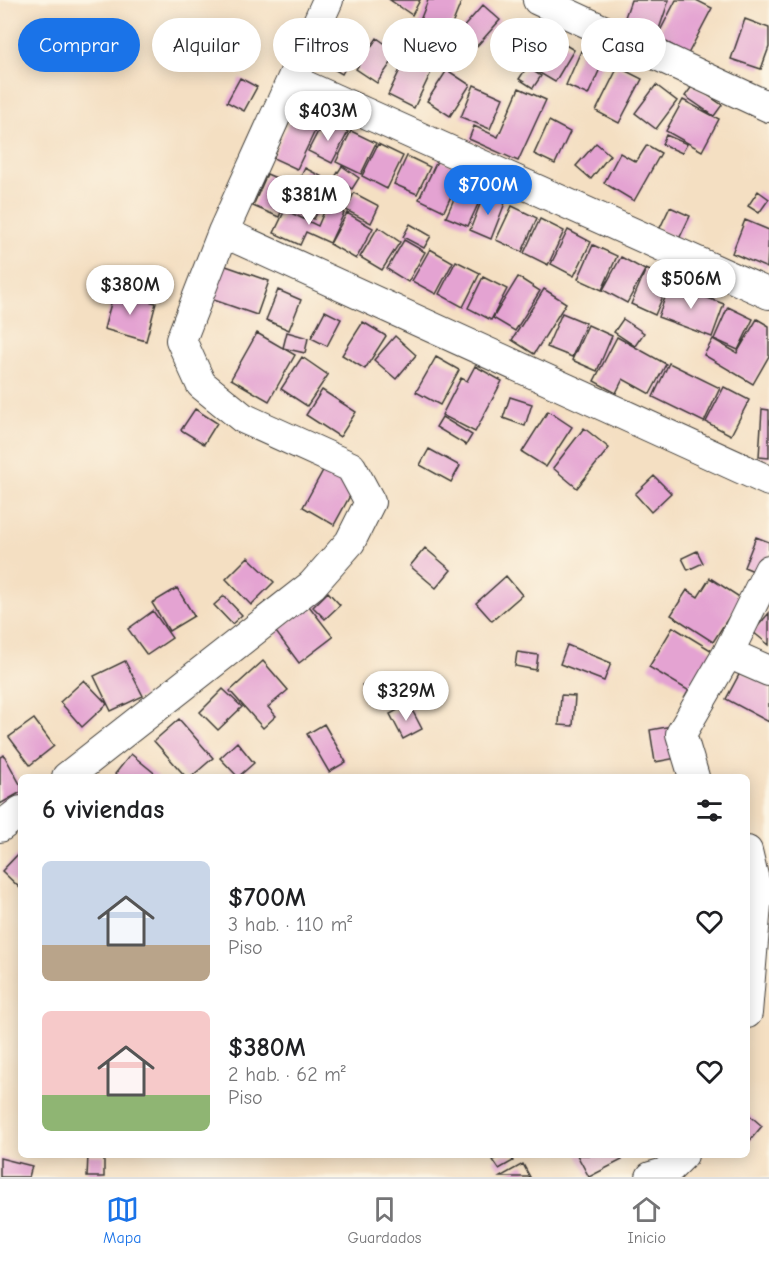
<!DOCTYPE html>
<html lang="es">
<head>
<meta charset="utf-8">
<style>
  :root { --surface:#fff; --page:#f2f2f2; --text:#202124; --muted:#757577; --line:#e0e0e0; --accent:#1a73e8 }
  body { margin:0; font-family:"Comic Neue",sans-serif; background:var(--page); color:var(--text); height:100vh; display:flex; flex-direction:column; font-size:22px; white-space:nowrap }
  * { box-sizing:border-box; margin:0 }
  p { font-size:20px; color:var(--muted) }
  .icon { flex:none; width:33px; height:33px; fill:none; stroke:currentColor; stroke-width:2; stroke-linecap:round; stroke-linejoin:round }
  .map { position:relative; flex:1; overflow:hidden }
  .side { position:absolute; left:18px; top:774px; width:732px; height:384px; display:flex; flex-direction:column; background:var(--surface); border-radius:9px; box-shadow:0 3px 15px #0003 }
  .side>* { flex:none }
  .top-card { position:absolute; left:18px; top:18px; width:734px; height:54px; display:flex; gap:12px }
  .price { position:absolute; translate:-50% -51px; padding:0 14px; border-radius:21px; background:#fff; color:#222; font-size:20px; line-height:39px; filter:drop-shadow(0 2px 3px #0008) }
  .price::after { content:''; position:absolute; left:50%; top:36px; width:18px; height:14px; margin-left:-9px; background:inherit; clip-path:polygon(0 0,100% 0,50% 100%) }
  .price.active { background:var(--accent); color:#fff }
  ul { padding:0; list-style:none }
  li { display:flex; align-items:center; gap:18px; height:150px; padding:0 24px }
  li span { display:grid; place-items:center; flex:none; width:168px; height:120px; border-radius:9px; color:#555 }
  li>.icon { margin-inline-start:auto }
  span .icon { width:72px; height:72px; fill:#fffc; stroke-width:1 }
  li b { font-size:26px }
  h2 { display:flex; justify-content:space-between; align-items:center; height:72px; padding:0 24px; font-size:26px }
  .tag { padding:0 21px; border-radius:27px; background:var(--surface); box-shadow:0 3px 15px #0003; font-size:21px; line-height:54px }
  .tag.active { background:var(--accent); color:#fff }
  .tab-bar { display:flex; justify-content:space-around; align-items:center; height:84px; border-top:2px solid var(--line); background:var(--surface); font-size:16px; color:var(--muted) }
  .tab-bar a { display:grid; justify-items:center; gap:3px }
  .tab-bar .active { color:var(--accent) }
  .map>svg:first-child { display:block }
  .building { fill:#e4a3d2 }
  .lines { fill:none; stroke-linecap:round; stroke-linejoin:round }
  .minor-casing { stroke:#3c3935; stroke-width:32 }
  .minor { stroke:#fff; stroke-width:30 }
</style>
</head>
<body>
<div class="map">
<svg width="769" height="1177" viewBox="0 0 769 1177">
  <rect width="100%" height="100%" fill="#fcf5e5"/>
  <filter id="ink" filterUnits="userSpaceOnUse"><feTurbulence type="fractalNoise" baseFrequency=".0167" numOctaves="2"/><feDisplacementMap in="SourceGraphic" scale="12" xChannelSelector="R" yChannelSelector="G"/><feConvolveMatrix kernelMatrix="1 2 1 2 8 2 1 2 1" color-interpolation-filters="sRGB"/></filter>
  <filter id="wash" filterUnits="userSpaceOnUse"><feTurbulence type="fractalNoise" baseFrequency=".008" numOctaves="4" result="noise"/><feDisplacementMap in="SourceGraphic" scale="24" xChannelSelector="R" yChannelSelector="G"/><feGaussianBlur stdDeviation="1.35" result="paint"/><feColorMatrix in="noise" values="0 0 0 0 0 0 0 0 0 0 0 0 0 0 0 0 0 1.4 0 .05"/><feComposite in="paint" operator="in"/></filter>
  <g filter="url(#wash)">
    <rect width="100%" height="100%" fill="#f4dfc2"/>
    <g id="blocks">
      <path class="building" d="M390,0H420L412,15Z
        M428,0H462L443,47L414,36Z
        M631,0H669L657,35L623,23Z
        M676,0H696L712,8L688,54L657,37Z
        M483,5L500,20L477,46L460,31Z
        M745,19L769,28V47L761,69L731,59Z
        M340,21L364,35L342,74L318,60Z
        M519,21L537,39L513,63L495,44Z
        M547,34L574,50L555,82L528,66Z
        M377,38L398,53L377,83L356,69Z
        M581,51L603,62L588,95L566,85Z
        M408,53L434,66L414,108L388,95Z
        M527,67L541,76L533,88L519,79Z
        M618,67L642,79L619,123L596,111Z
        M447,70L470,85L450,116L427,101Z
        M240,78L257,87L244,111L227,102Z
        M474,85L503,98L490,129L461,117Z
        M656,85L677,101L656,129L635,113Z
        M693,85L722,105L714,116L685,96Z
        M519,88L546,100L518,161L469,139L474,126L498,137Z
        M683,100L719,119L702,151L666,131Z
        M296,107L321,118L297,169L273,158Z
        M324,120L348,132L332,163L308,151Z
        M549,121L570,132L555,164L534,154Z
        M351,131L376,143L361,174L336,162Z
        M666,135L687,144L682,153L662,144Z
        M596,143L610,155L591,179L576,166Z
        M378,144L403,156L387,189L362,176Z
        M647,145L661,153L634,201L604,183L620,153L636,162Z
        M407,156L430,167L417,194L394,184Z
        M438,159L463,171L444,211L419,199Z
        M342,166L359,178L352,189L335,177Z
        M305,168L332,182L314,219L287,205Z
        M267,174L292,185L279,217L253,206Z
        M461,183L483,193L468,226L446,217Z
        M758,191L769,199L759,213L748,206Z
        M354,193L379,206L371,223L346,210Z
        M484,194L505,203L491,239L470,230Z
        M327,205L344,213L330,243L306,232L300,245L274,233L285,210L318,226Z
        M512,206L537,218L522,252L496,240Z
        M670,207L690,216L679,239L659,230Z
        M347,213L373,228L356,259L330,244Z
        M540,219L564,231L548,265L524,253Z
        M745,220L769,230L767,268L732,253Z
        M410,224L431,236L424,248L403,237Z
        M378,227L400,242L382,270L360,257Z
        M568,230L591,242L574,276L551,264Z
        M404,240L425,252L408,282L387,269Z
        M593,245L617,256L602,290L578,279Z
        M430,249L453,262L436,294L412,281Z
        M621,257L645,270L627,303L603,290Z
        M456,261L480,273L463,307L439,294Z
        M223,265L269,281L257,315L211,299Z
        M646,269L670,280L655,315L631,304Z
        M483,277L507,289L491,320L468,308Z
        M518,277L540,291L515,331L493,318Z
        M670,284L724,304L712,337L658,317Z
        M544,289L566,303L534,354L512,340Z
        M278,290L301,300L289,330L266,320Z
        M114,292L156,303L146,341L104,329Z
        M728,307L753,319L738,350L714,339Z
        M325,311L341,319L327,346L311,338Z
        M562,313L586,323L572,357L547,347Z
        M623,319L644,333L635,346L614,332Z
        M757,319L769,326V356L753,384L704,355L713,339L737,353Z
        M363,322L386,336L365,369L342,355Z
        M588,325L612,336L597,371L572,360Z
        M287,332L308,338L305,353L283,348Z
        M257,333L295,355L269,401L231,379Z
        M395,336L416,355L396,379L374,360Z
        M617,337L666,364L650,394L623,379L616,393L594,381Z
        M302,357L328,375L307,406L281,389Z
        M436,357L459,370L440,405L416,392Z
        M669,363L720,388L704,422L653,397Z
        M475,366L502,381L475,432L442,415L461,378L467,381Z
        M724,387L749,400L731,435L706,422Z
        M322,390L356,412L340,437L306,415Z
        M510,397L532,404L525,426L503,418Z
        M195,409L217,423L204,444L181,430Z
        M762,409L769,410V458L759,457Z
        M548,411L572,427L546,467L522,452Z
        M442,417L472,435L466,445L436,427Z
        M584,428L609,448L577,488L553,468Z
        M429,449L460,466L451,482L420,465Z
        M326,465L357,483L334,525L303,507Z
        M654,476L671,493L651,512L635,494Z
        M756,537L769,542V555L761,574L744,567Z
        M425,548L451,570L436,588L410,566Z
        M697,551L703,563L688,570L682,558Z
        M248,557L274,582L251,605L226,579Z
        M506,576L522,595L492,621L476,603Z
        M710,578L741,598L713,642L671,615L687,590L698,597Z
        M177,588L194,616L169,631L152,603Z
        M328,592L340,605L325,619L313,607Z
        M224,596L242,615L232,624L214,605Z
        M309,606L333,637L299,663L276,632Z
        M153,611L172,638L147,655L128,629Z
        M769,613V645L753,632Z
        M673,627L714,652L691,692L649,667Z
        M567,645L611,663L604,681L560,664Z
        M517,652L538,655L536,670L515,666Z
        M125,661L143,696L111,711L94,676Z
        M263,661L288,690L268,707L276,716L263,728L230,691Z
        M741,671L769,686V722L726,699Z
        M386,672L399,694L375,707L362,685Z
        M84,680L107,704L82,727L60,702Z
        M223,689L242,707L218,730L200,712Z
        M561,695L575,696L573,726L559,725Z
        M409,704L422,729L403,739L390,714Z
        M34,719L54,746L30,765L9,737Z
        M179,719L213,758L191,777H186L154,741Z
        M324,724L346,762L329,772L307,734Z
        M672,726L677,758L655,762L650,730Z
        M237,742L254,763L238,777L220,758Z
        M131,754L158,776V777H119L115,774Z
        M4,755L21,786V792L0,804V757Z
        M21,851V889L2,871Z
        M747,1113L762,1126L747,1144Z
        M88,1155H104V1177H87Z
        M501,1155H510L513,1161L499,1169L493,1160Z
        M577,1155H619L622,1160L589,1177Z
        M0,1158L32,1166L29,1177H0Z
        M523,1164L530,1177H500Z"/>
    </g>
  </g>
  <g filter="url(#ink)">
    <use href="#blocks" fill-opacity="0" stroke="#3c3935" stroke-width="1.5"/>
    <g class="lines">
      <defs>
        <path id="minor" d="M538,0L769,107
          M292,80L769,294
          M223,232L769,481
          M728,653L769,671
          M67,777L312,585L350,542L370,502L351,467L243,418L201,384L181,340L223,232L328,0
          M694,777L681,734L728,653L769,570
          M0,827L21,811
          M747,851L757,893L747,1013
          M651,1177L665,1173L683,1155"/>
      </defs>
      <use href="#minor" class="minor-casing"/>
      <use href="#minor" class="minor"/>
    </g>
  </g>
</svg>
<b class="price" style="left:328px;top:142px">$403M</b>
<b class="price active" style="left:488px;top:216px">$700M</b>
<b class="price" style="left:309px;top:226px">$381M</b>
<b class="price" style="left:691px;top:310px">$506M</b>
<b class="price" style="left:130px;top:316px">$380M</b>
<b class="price" style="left:406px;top:722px">$329M</b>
<div class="top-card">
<a class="tag active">Comprar</a>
<a class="tag">Alquilar</a>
<a class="tag">Filtros</a>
<a class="tag">Nuevo</a>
<a class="tag">Piso</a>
<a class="tag">Casa</a>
</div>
<section class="side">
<h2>6 viviendas<svg class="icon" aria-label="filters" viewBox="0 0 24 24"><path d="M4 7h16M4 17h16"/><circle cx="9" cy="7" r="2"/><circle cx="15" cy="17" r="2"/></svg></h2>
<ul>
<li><span style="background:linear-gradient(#c9d6e8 70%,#b9a48a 0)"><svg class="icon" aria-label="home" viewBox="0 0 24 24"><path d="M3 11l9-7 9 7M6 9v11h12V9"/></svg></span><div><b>$700M</b><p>3 hab. · 110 m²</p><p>Piso</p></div><svg class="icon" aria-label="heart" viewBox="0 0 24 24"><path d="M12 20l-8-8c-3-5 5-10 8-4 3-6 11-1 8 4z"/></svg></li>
<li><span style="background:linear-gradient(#f6c9c9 70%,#8fb573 0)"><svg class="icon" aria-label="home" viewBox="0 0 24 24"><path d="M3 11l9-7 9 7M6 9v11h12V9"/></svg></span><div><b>$380M</b><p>2 hab. · 62 m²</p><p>Piso</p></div><svg class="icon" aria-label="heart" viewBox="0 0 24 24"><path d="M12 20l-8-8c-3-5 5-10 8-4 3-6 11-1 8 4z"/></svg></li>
</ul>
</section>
</div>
<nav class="tab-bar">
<a class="active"><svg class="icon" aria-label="map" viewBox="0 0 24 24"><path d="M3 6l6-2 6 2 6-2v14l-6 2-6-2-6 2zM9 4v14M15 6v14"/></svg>Mapa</a>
<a><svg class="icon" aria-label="saved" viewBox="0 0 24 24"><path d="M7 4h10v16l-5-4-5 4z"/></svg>Guardados</a>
<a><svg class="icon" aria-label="home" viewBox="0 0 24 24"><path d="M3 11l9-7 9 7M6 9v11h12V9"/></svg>Inicio</a>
</nav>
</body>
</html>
